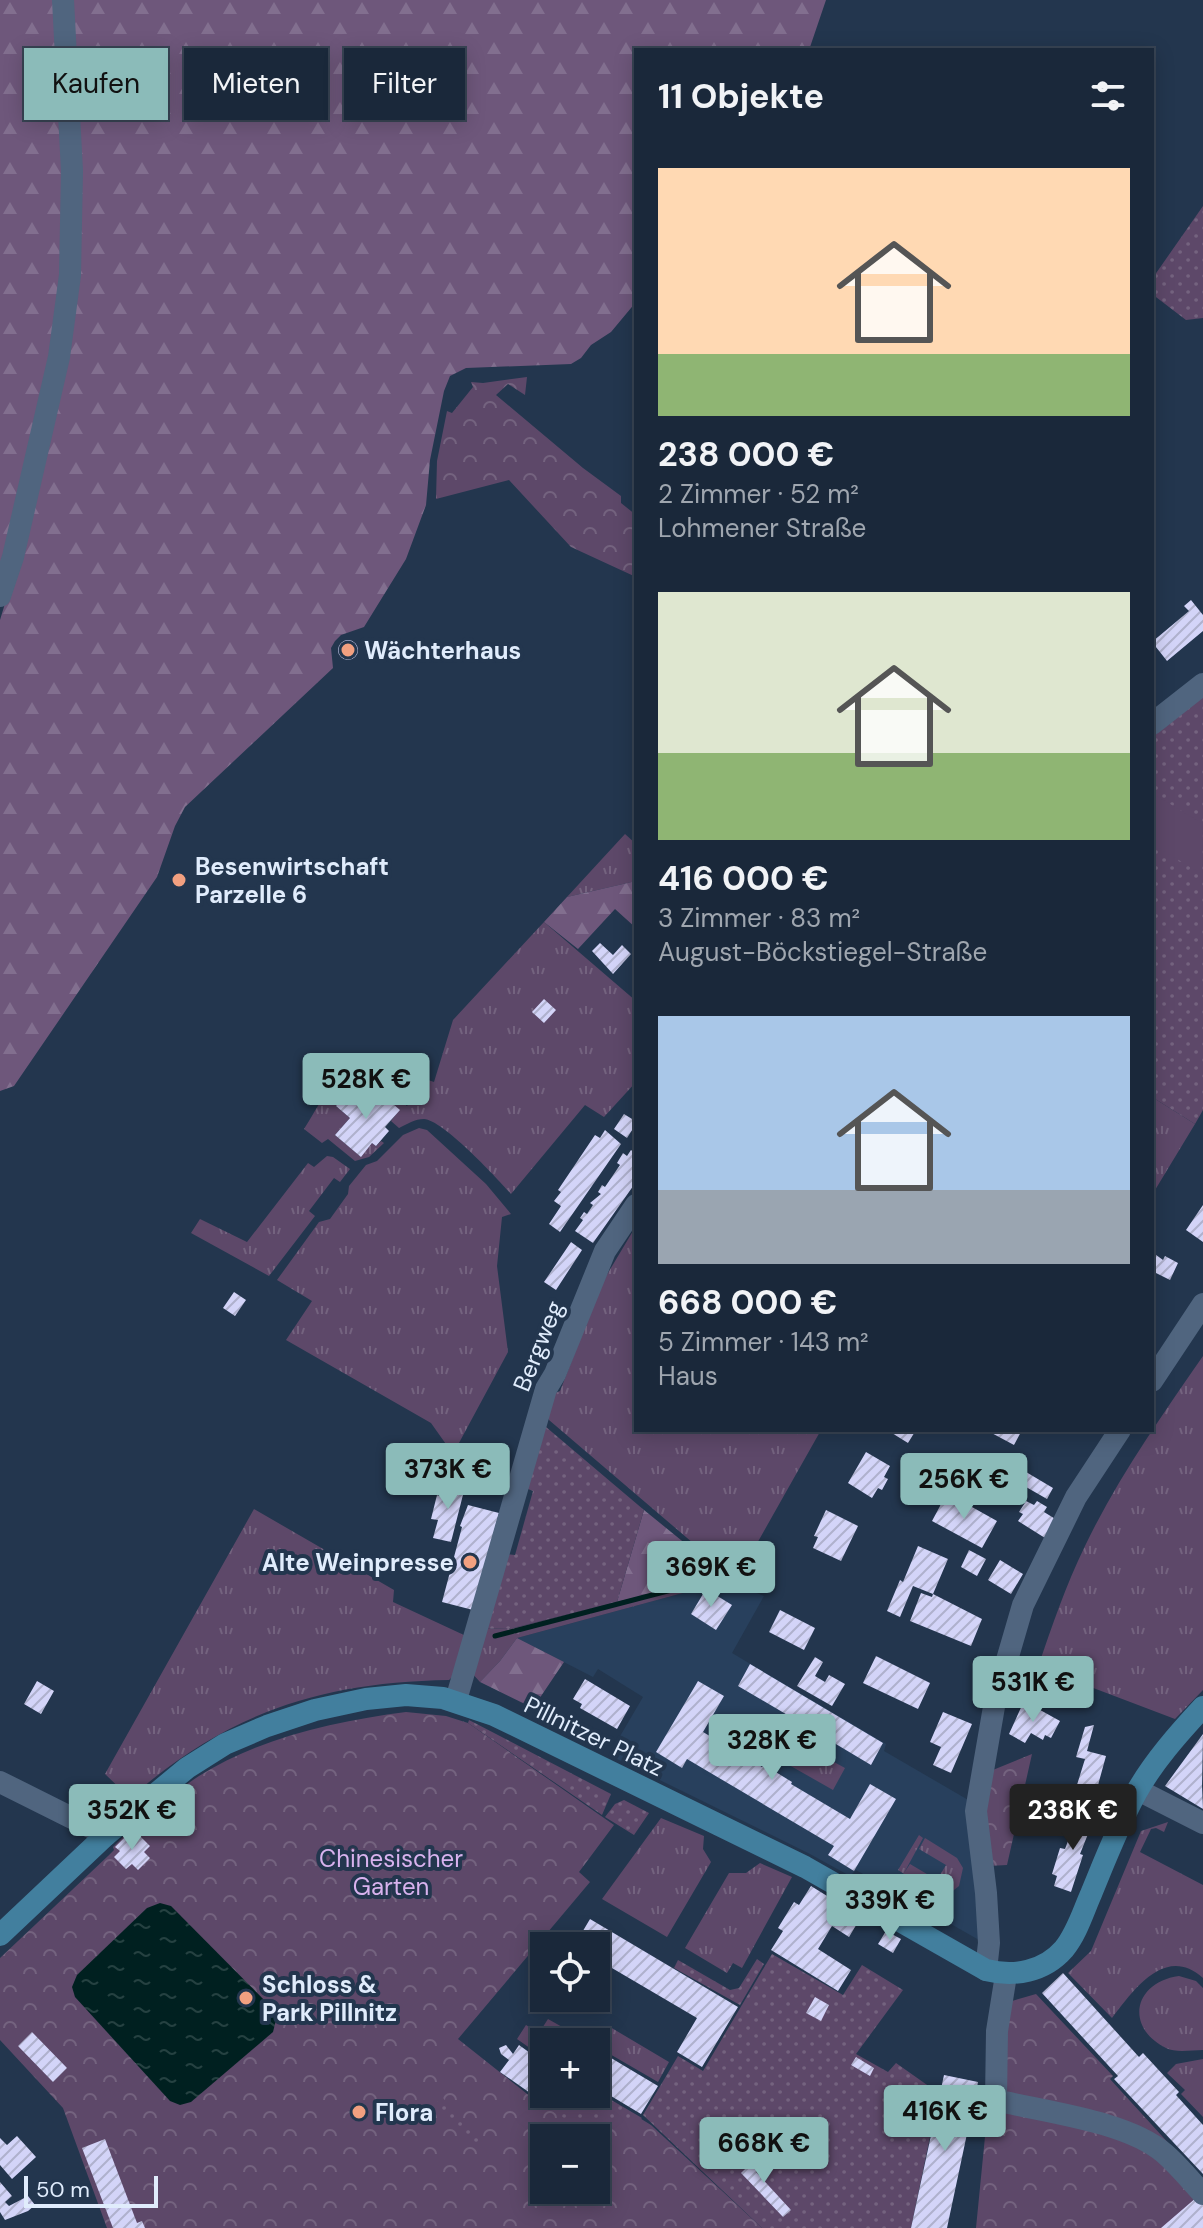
<!DOCTYPE html>
<html lang="de">
<head>
<meta charset="utf-8">
<style>
  :root { --surface:#1a283a; --page:#233042; --text:#f1f3f6; --muted:#9fa6af; --line:#384454; --accent:#8bbbb9 }
  body { margin:0; font-family:"DM Sans",sans-serif; background:var(--page); color:var(--text); height:100vh; display:flex; flex-direction:column; font-size:30px; white-space:nowrap }
  * { box-sizing:border-box; margin:0 }
  p { font-size:26px; color:var(--muted) }
  .icon { flex:none; width:44px; height:44px; fill:none; stroke:currentColor; stroke-width:2; stroke-linecap:round; stroke-linejoin:round }
  .map { position:relative; flex:1; overflow:hidden }
  .drawer { position:absolute; left:634px; top:48px; width:520px; height:1384px; display:flex; flex-direction:column; background:var(--surface); border-radius:0px; box-shadow:0 4px 20px #0003,0 0 0 2px var(--line) }
  .drawer>* { flex:none }
  .guide { position:absolute; left:24px; top:48px; width:490px; height:72px; display:flex; gap:16px }
  .tools { position:absolute; left:530px; top:1932px; display:grid; gap:16px }
  .tools a { display:grid; place-items:center; width:80px; height:80px; border-radius:0px; background:var(--surface); box-shadow:0 4px 20px #0003,0 0 0 2px var(--line); font-size:40px }
  .scale { position:absolute; left:24px; bottom:20px; width:134px; box-sizing:border-box; padding-left:8px; border:4px solid #e0ecfc; border-top:0; font-size:22px; line-height:28px; white-space:nowrap; color:#e0ecfc; -webkit-text-stroke:6px #23364e; paint-order:stroke }
  .price { position:absolute; translate:-50% -68px; padding:0 18px; border-radius:8px; background:var(--accent); color:#111; font-size:26px; line-height:52px; filter:drop-shadow(0 2px 4px #0008) }
  .price::after { content:''; position:absolute; left:50%; top:48px; width:24px; height:18px; margin-left:-12px; background:inherit; clip-path:polygon(0 0,100% 0,50% 100%) }
  .price.on { background:#222; color:#fff }
  ul { padding:0; list-style:none }
  li { display:grid; align-content:center; gap:16px; height:424px; padding:0 24px }
  li span { display:grid; place-items:center; height:248px; border-radius:0px; color:#555 }
  li>.icon { margin-inline-start:auto }
  span .icon { width:144px; height:144px; fill:#fffc; stroke-width:1 }
  li b { font-size:34px }
  h2 { display:flex; justify-content:space-between; align-items:center; height:96px; padding:0 24px; font-size:34px }
  .pill { padding:0 28px; border-radius:0px; background:var(--surface); box-shadow:0 4px 20px #0003,0 0 0 2px var(--line); font-size:28px; line-height:72px }
  .pill.on { background:var(--accent); color:#111 }
  .map>svg:first-child { display:block }
  .built { fill:#28405d }
  .grass { fill:url(#grass-tufts) }
  .forest { fill:url(#forest-firs) }
  .park { fill:url(#park-crowns); fill-rule:evenodd }
  .garden { fill:url(#garden-dots) }
  .pitch { fill:#5d4869 }
  .water { fill:url(#water-ripples) }
  .lines { fill:none; stroke-linecap:round; stroke-linejoin:round }
  .stream { stroke:#002020; stroke-width:5 }
  .building { fill:url(#building-hatch) }
  .minor { stroke:#50657f; stroke-width:22 }
  .tertiary { stroke:#50657f; stroke-width:22 }
  .secondary { stroke:#427f9e; stroke-width:22 }
  .poi-dot { fill:#f2a080; stroke:#23364e; stroke-width:3 }
  .labels { text-anchor:middle; dominant-baseline:central; stroke-width:8; stroke-linejoin:round; paint-order:stroke }
  .poi-label { font-size:24px; font-weight:bold; fill:#e0ecfc; stroke:#23364e; text-anchor:start }
  .street-label { font-size:24px; fill:#e0ecfc; stroke:#23364e }
  .park-label { font-size:24px; fill:#d8b2ee; stroke:#23364e }
</style>
</head>
<body>
<div class="map">
<svg width="1203" height="2228" viewBox="0 0 1203 2228">
  <defs>
    <pattern id="grass-tufts" width="24" height="20" patternUnits="userSpaceOnUse" patternTransform="scale(2)"><rect width="24" height="20" fill="#5d4869"/><path d="M3 7l-1-3M5 7V3M7 7l1-3M15 17l-1-3M17 17v-4M19 17l1-3" fill="none" stroke="#74637f"/></pattern>
    <pattern id="forest-firs" width="22" height="20" patternUnits="userSpaceOnUse" patternTransform="scale(2)"><rect width="22" height="20" fill="#6e577b"/><path d="M5 1l3.5 6h-7zM16 11l3.5 6h-7z" fill="#826f8f"/></pattern>
    <pattern id="park-crowns" width="20" height="18" patternUnits="userSpaceOnUse" patternTransform="scale(2)"><rect width="20" height="18" fill="#5d4869"/><path d="M2 6a3 3 0 1 1 6 0M12 15a3 3 0 1 1 6 0" fill="none" stroke="#74637f"/></pattern>
    <pattern id="garden-dots" width="8" height="8" patternUnits="userSpaceOnUse" patternTransform="scale(2)"><rect width="8" height="8" fill="#5d4869"/><path d="M2 2h.1M6 6h.1" fill="none" stroke="#74637f" stroke-width="1.8" stroke-linecap="round"/></pattern>
    <pattern id="water-ripples" width="26" height="14" patternUnits="userSpaceOnUse" patternTransform="scale(2)"><rect width="26" height="14" fill="#002020"/><path d="M2 4q2-2 4 0t4 0M15 11q2-2 4 0t4 0" fill="none" stroke="#254141"/></pattern>
    <pattern id="building-hatch" width="6" height="6" patternUnits="userSpaceOnUse" patternTransform="scale(2)"><rect width="6" height="6" fill="#d3d4f8"/><path d="M-1 1l2-2M0 6l6-6M5 7l2-2" fill="none" stroke="#afb1cd"/></pattern>
  </defs>
  <rect width="100%" height="100%" fill="#23364e"/>
  <path class="built" d="M727,1581L764,1596L732,1653L886,1744L884,1751L970,1801L978,1888L979,1940L856,1870L850,1876L810,1854L609,1755L643,1697L598,1669L593,1677L517,1638Z"/>
  <path class="grass" d="M625,834L636,844V881L567,897Z
    M544,922L636,1001V1082L604,1117L585,1105L511,1194C497,1178 443,1120 424,1119C415,1119 407,1124 399,1128L391,1121L399,1110L374,1089L359,1106L345,1095L336,1106L350,1118L335,1135L360,1156L372,1143L376,1146L381,1141L384,1143L369,1157L355,1161L328,1139L322,1143L304,1129C317,1110 331,1076 355,1067L407,1106L428,1080L434,1082L453,1020Z
    M1152,1097L1195,1124L1152,1195Z
    M419,1128L427,1130L486,1184L511,1214L502,1217L497,1266L508,1352L453,1454L431,1423L286,1340L312,1301L277,1280L319,1222L330,1219L348,1194L349,1186L366,1165L377,1161L403,1135Z
    M327,1156L333,1157L350,1169L340,1182L334,1178L309,1211L315,1216L269,1276L191,1233L200,1219L247,1242L308,1163L314,1167Z
    M636,1226V1430H821L738,1577L707,1555L549,1420L546,1414L553,1394L560,1391L602,1283Z
    M1203,1356V1690L1175,1719L1038,1667C1052,1626 1066,1585 1085,1546C1117,1479 1161,1417 1203,1356Z
    M254,1509L394,1590L393,1602L466,1636L455,1674L449,1680C321,1682 227,1713 130,1798L105,1774Z
    M724,1575L727,1581L517,1638L500,1661L480,1682L471,1672L482,1629L513,1628Z
    M755,1715L795,1739L782,1760L742,1736Z
    M801,1744L845,1768L833,1790L789,1765Z
    M661,1818L704,1836L703,1849L711,1862L667,1937L602,1899Z
    M1168,1822L1164,1832L1156,1828L1151,1829L1140,1852L1203,1885V1978C1165,1944 1133,1991 1112,2018L1068,1973L1091,1951L1141,1831Z
    M919,1835L923,1838L904,1873L910,1864L937,1880L946,1865L919,1849L925,1838L957,1858L963,1868L959,1886L949,1894L932,1892L898,1870Z
    M760,1863L792,1877L742,1968L733,1963L727,1973L685,1948L729,1873H746Z
    M1179,1976L1196,1981L1203,1988V2050C1191,2050 1176,2053 1166,2048C1124,2027 1134,1982 1179,1976Z
    M548,2019L571,2032L564,2042H544V2058L517,2039L526,2025L539,2033Z
    M610,2027L669,2062L658,2082L596,2046V2042H592L599,2030Z
    M1203,2059V2117L1181,2094L1185,2090L1167,2073L1176,2064Z"/>
  <path class="forest" d="M0,0H53L63,104L60,291L53,349L0,571Z
    M69,0H826L809,50H636V302L611,332L591,345L581,358L571,364L466,368L450,376L444,391L430,460L426,505L406,559L364,627L341,635L335,641L331,648L333,668L185,807L175,826L157,877L14,1086L0,1091V620L21,551L68,357Z
    M636,881V928L615,909L578,949L544,922L567,897Z
    M644,1510L724,1575L617,1602Z
    M517,1638L564,1662L533,1708L480,1682L500,1661Z"/>
  <path class="park" d="M527,377L525,395L508,384L496,395L583,468L621,496V503L636,515V577L571,547L509,480L436,499L437,461L447,411L452,413L473,387L471,382L483,383Z
    M406,1712L446,1716L468,1723L614,1825L579,1872L590,1882L458,2039L541,2105L549,2094H596V2091L651,2125L762,2228H107L63,2108L0,2040V1958L108,1856L114,1850L113,1847L129,1831L132,1832C153,1812 174,1792 199,1776C259,1738 336,1721 406,1712ZM544,2138H596V2190H544Z
    M1032,1754L1007,1865L988,1866L984,1848L988,1772Z
    M1036,1994L1113,2076L1110,2079L1203,2181V2228H976L998,2005Z"/>
  <path class="garden" d="M1203,206V318L1186,320L1152,294V279Z
    M1203,691V1110L1195,1124L1152,1097V731Z
    M546,1427L644,1510L617,1602L513,1628L482,1629L505,1554L515,1555L533,1491L523,1487Z
    M469,1720L611,1794L602,1815L468,1723Z
    M624,1800L649,1813L634,1835L605,1817L615,1804Z
    M772,1954L843,1995L862,1965L903,1990L856,2054L888,2072L896,2063L930,2087L940,2089L911,2228H762L643,2115L678,2056L703,2071Z
    M757,1959L764,1964L740,2005L674,1968L678,1960L730,1990L739,1988Z
    M596,2091L642,2118L639,2121H569L542,2105L549,2094H596Z
    M442,2097L485,2143L477,2150L434,2105Z"/>
  <path class="pitch" d="M1152,793L1203,824L1202,874L1152,844Z"/>
  <path class="water" d="M160,1903L171,1906L271,2007L276,2020L273,2032L191,2102L180,2105L170,2101L75,1997L72,1987L77,1975L147,1908Z"/>
  <g class="lines">
    <path class="stream" d="M495,1636L706,1581"/>
  </g>
  <path class="building" d="M1191,600L1203,615V631L1167,661L1152,642L1189,611L1184,606Z
    M338 650a10 10 0 1 1 20 0a10 10 0 1 1-20 0Z
    M600,943L613,955L622,945L631,954L613,974L592,951Z
    M544,999L556,1010L544,1023L532,1012Z
    M374,1088L400,1110L385,1127L389,1131L376,1146L372,1143L361,1157L335,1135L350,1118L336,1106L345,1094L359,1106Z
    M636,1113V1124L627,1138L614,1129L624,1114L632,1119Z
    M605,1130L621,1144L560,1232L549,1224L561,1206L554,1201L561,1192L558,1190L595,1135L600,1138Z
    M631,1150L636,1154V1182L593,1243L575,1231L583,1220L580,1218L584,1212L587,1214L593,1205L590,1203L601,1194L598,1192L602,1185L605,1187L620,1165L617,1163L623,1153L627,1156Z
    M1203,1205V1242L1186,1230Z
    M571,1242L582,1250L556,1290L544,1282Z
    M1152,1252L1163,1260L1165,1256L1178,1263L1170,1280L1152,1271Z
    M234,1292L246,1300L235,1316L223,1308Z
    M887,1430H916L908,1443Z
    M986,1430H1022L1014,1445Z
    M866,1452L890,1466L884,1477L888,1479L882,1490L878,1488L872,1498L848,1483Z
    M1021,1469L1053,1488L1047,1499L1014,1480Z
    M450,1479L466,1483L451,1542L433,1538L438,1520L431,1519L437,1495L446,1498Z
    M947,1493L997,1521L982,1548L932,1521Z
    M1026,1501L1034,1505L1037,1501L1047,1507L1044,1512L1057,1520L1045,1538L1018,1521L1023,1514L1019,1512Z
    M468,1505L499,1513L473,1610L442,1602L462,1527L460,1526Z
    M826,1510L858,1526L841,1561L813,1548L818,1537L814,1536Z
    M918,1546L948,1559L933,1594L913,1586L900,1617L887,1611L900,1580L903,1582Z
    M969,1550L986,1559L977,1576L961,1567Z
    M1000,1560L1023,1574L1011,1594L988,1580Z
    M706,1589L732,1605L716,1630L691,1614Z
    M921,1593L932,1597L933,1594L982,1619L971,1646L910,1621Z
    M780,1610L815,1628L804,1650L769,1632Z
    M876,1656L930,1683L918,1709L863,1683Z
    M815,1657L823,1662L815,1676L825,1682L829,1675L845,1684L832,1706L797,1686Z
    M750,1664L883,1743L871,1765L809,1728L807,1731L803,1729L799,1726L801,1723L738,1686Z
    M585,1679L630,1706L617,1729L580,1708L582,1704L573,1699Z
    M37,1681L54,1691L41,1714L24,1704Z
    M698,1681L724,1696L703,1732L762,1767L763,1765L779,1774L792,1782L791,1784L850,1819L870,1784L896,1799L854,1871L828,1855L834,1846L687,1759L682,1768L656,1752Z
    M1024,1701L1060,1721L1051,1738L1045,1735L1043,1740L1031,1733L1025,1743L1009,1734Z
    M943,1712L972,1724L951,1773L933,1765L941,1747L930,1742Z
    M1094,1725L1087,1751L1106,1756L1092,1807L1072,1801L1085,1759L1076,1757L1085,1727Z
    M1203,1734L1202,1786L1203,1809L1165,1786Z
    M1080,1809L1096,1814L1080,1854L1083,1855L1071,1892L1054,1886L1057,1876L1052,1874L1060,1848L1065,1849Z
    M138,1834L150,1846L144,1852L150,1858L138,1870L132,1864L126,1869L114,1857L120,1851L115,1847L127,1835L132,1840Z
    M811,1886L861,1917L849,1937L832,1926L818,1949L851,1970L838,1991L771,1950L783,1931L778,1928L794,1902L799,1905Z
    M590,1919L738,2007L702,2067L677,2052L697,2018L600,1961L596,1968V1946H574Z
    M886,1931L901,1939L893,1953L878,1944Z
    M1063,1973L1139,2057L1143,2053L1179,2092L1176,2095L1203,2125V2174L1114,2079L1118,2076L1042,1993Z
    M815,1997L829,2005L821,2021L806,2013Z
    M32,2032L67,2068L53,2082L18,2046Z
    M506,2045L513,2054L519,2045L544,2063V2094L540,2100L500,2072L509,2060L501,2054L499,2048Z
    M596,2049L658,2086L641,2114L596,2087Z
    M856,2057L874,2068L870,2076L851,2065Z
    M944,2075L978,2082L947,2228H911Z
    M17,2136L36,2157L12,2179L0,2165V2138L7,2145Z
    M105,2139L137,2223L142,2221L145,2228H113L82,2148Z
    M763,2152L770,2159L756,2172L791,2210L783,2217L741,2173Z
    M0,2182L12,2196L5,2202L9,2206L28,2196L35,2205L28,2211L5,2220L0,2212Z
    M1197,2197L1203,2204V2228H1161Z"/>
  <g class="lines">
    <path class="minor" d="M1152,724L1203,684
      M1152,1381L1203,1304
      M456,1700L546,1389L555,1374L605,1251L636,1205
      M0,1782L106,1835
      M986,1970L989,1943L986,1893L976,1811L995,1701L1023,1605L1076,1497L1120,1430
      M1006,1975L997,2031L996,2100C1044,2112 1127,2121 1164,2153C1178,2165 1190,2180 1203,2194"/>
    <path class="tertiary" d="M0,596L13,557L59,357L70,275L72,171L63,0
      M1138,1790L1203,1823"/>
    <path class="secondary" d="M0,1935L106,1835L187,1768L225,1744L267,1726L315,1710L366,1699L406,1695L443,1698L494,1715L805,1867L986,1970C1014,1977 1044,1972 1064,1949C1077,1933 1083,1912 1091,1894C1105,1860 1118,1826 1136,1793C1153,1762 1179,1733 1203,1707"/>
  </g>
  <g class="poi-dot">
    <circle cx="348" cy="650" r="8"/>
    <circle cx="179" cy="880" r="8"/>
    <circle cx="470" cy="1562" r="8"/>
    <circle cx="246" cy="1998" r="8"/>
    <circle cx="359" cy="2112" r="8"/>
  </g>
  <g class="labels">
    <g class="poi-label">
      <text x="364" y="650">Wächterhaus</text>
      <text x="195" y="866">Besenwirtschaft<tspan x="195" dy="28">Parzelle 6</tspan></text>
      <text x="454" y="1562" text-anchor="end">Alte Weinpresse</text>
      <text x="262" y="1984">Schloss &amp;<tspan x="262" dy="28">Park Pillnitz</tspan></text>
      <text x="375" y="2112">Flora</text>
    </g>
    <g class="street-label">
      <text transform="translate(538 1346) rotate(-68)">Bergweg</text>
      <text transform="translate(594 1736) rotate(26)">Pillnitzer Platz</text>
    </g>
    <g class="park-label">
      <text x="391" y="1858">Chinesischer<tspan x="391" dy="28">Garten</tspan></text>
    </g>
  </g>
</svg>
<div class="tools">
<a><svg class="icon" aria-label="locate" viewBox="0 0 24 24"><circle cx="12" cy="12" r="6"/><path d="M12 2v4M12 18v4M2 12h4M18 12h4"/></svg></a>
<a>+</a>
<a>−</a>
</div>
<div class="scale">50 m</div>
<b class="price" style="left:366px;top:1121px">528K €</b>
<b class="price" style="left:448px;top:1511px">373K €</b>
<b class="price" style="left:964px;top:1521px">256K €</b>
<b class="price" style="left:711px;top:1609px">369K €</b>
<b class="price" style="left:1033px;top:1724px">531K €</b>
<b class="price" style="left:772px;top:1782px">328K €</b>
<b class="price" style="left:132px;top:1852px">352K €</b>
<b class="price on" style="left:1073px;top:1852px">238K €</b>
<b class="price" style="left:890px;top:1942px">339K €</b>
<b class="price" style="left:945px;top:2153px">416K €</b>
<b class="price" style="left:764px;top:2185px">668K €</b>
<div class="guide">
<a class="pill on">Kaufen</a>
<a class="pill">Mieten</a>
<a class="pill">Filter</a>
</div>
<section class="drawer">
<h2>11 Objekte<svg class="icon" aria-label="filters" viewBox="0 0 24 24"><path d="M4 7h16M4 17h16"/><circle cx="9" cy="7" r="2"/><circle cx="15" cy="17" r="2"/></svg></h2>
<ul>
<li><span style="background:linear-gradient(#ffd9b3 75%,#8fb573 0)"><svg class="icon" aria-label="home" viewBox="0 0 24 24"><path d="M3 11l9-7 9 7M6 9v11h12V9"/></svg></span><div><b>238 000 €</b><p>2 Zimmer · 52 m²</p><p>Lohmener Straße</p></div></li>
<li><span style="background:linear-gradient(#dfe7d0 65%,#8fb573 0)"><svg class="icon" aria-label="home" viewBox="0 0 24 24"><path d="M3 11l9-7 9 7M6 9v11h12V9"/></svg></span><div><b>416 000 €</b><p>3 Zimmer · 83 m²</p><p>August-Böckstiegel-Straße</p></div></li>
<li><span style="background:linear-gradient(#a9c7e8 70%,#9aa5b1 0)"><svg class="icon" aria-label="home" viewBox="0 0 24 24"><path d="M3 11l9-7 9 7M6 9v11h12V9"/></svg></span><div><b>668 000 €</b><p>5 Zimmer · 143 m²</p><p>Haus</p></div></li>
</ul>
</section>
</div>
</body>
</html>
